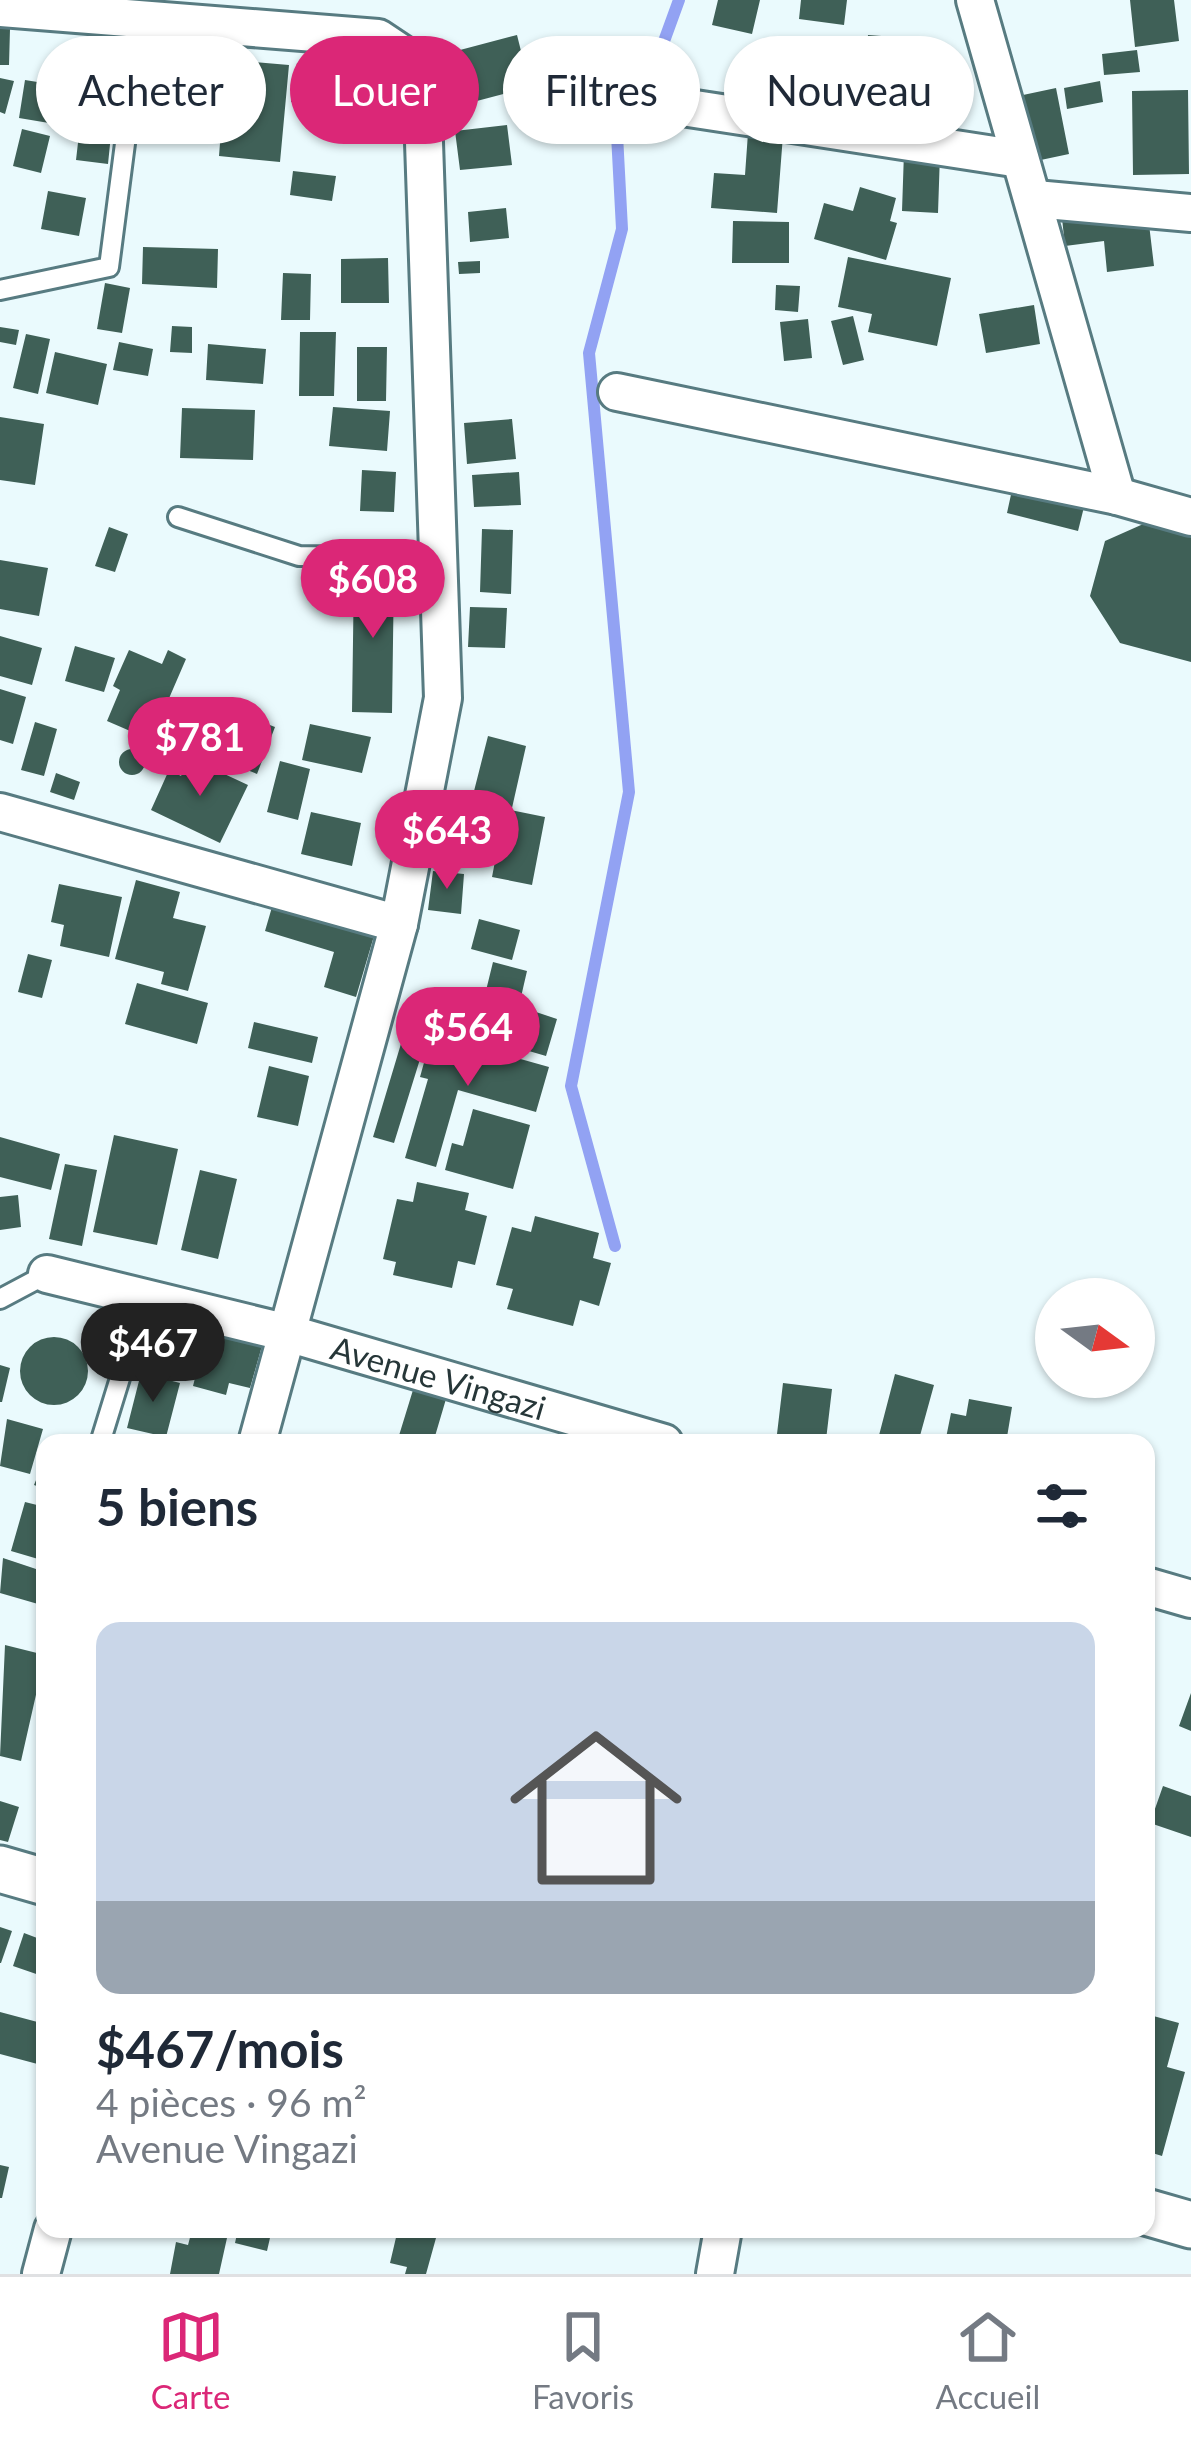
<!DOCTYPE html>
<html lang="fr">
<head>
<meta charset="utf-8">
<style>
  :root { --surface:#fff; --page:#f2f2f3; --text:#1f2937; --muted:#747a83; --line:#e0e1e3; --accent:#db2777 }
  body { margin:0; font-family:Lato,sans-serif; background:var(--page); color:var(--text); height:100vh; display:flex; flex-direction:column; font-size:45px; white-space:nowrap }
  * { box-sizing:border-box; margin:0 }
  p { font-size:39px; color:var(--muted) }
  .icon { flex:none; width:66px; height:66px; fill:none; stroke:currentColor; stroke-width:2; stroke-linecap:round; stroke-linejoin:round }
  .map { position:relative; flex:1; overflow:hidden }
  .side { position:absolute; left:36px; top:1434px; width:1119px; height:804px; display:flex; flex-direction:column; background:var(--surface); border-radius:24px; box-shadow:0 3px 9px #0004 }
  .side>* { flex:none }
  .guide { position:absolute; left:36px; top:36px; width:1119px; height:108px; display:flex; gap:24px }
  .needle { width:78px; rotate:105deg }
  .tools { position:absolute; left:1035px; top:1278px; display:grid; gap:24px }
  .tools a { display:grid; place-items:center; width:120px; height:120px; border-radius:50%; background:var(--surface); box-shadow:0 3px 9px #0004; font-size:60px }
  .price { position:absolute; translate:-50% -102px; padding:0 27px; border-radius:42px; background:var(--accent); color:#fff; font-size:39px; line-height:78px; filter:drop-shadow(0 3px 6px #0008) }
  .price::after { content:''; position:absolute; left:50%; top:72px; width:36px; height:27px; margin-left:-18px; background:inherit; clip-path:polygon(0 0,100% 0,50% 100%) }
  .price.selected { background:#222; color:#fff }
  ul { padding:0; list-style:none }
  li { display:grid; align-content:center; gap:24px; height:636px; padding:0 60px }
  li span { display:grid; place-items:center; height:372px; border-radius:24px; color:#555 }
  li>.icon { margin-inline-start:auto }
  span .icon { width:216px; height:216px; fill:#fffc; stroke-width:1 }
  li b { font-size:51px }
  h2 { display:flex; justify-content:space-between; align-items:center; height:144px; padding:0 60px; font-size:51px }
  .tag { padding:0 42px; border-radius:54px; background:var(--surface); box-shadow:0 3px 9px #0004; font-size:42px; line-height:108px }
  .tag.selected { background:var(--accent); color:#fff }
  .tabs { display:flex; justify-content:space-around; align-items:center; height:168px; border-top:3px solid var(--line); background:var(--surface); font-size:33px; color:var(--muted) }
  .tabs a { display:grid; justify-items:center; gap:6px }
  .tabs .selected { color:var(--accent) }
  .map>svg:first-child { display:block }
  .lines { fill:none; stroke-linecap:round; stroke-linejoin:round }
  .stream { stroke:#92a2f3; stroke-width:12 }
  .building { fill:#3f6057 }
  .service-casing { stroke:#577b81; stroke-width:24 }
  .minor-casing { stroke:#577b81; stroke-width:42 }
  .tertiary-casing { stroke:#577b81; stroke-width:51 }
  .service { stroke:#fff; stroke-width:18 }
  .minor { stroke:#fff; stroke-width:36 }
  .tertiary { stroke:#fff; stroke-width:45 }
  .labels { text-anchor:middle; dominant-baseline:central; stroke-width:12; stroke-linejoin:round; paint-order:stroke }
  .street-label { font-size:33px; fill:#263638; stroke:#eafafd }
</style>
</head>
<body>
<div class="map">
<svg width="1191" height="2274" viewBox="0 0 1191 2274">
  <rect width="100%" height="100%" fill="#eafafd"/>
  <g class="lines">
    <path class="stream" d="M615,1246L571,1086L629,792L589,353L622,229L615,97L655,66L679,0"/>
  </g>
  <path class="building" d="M718,0H760L752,34L712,25Z
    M801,0H847L844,25L799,19Z
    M1130,0H1174L1179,41L1135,47Z
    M132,27L185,32L179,84L126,79Z
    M0,28L10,29L9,65H0Z
    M517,35L530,87L473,102L460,50Z
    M868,35L908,38L903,92L863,89Z
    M1137,50L1140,72L1104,75L1102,54Z
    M220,59L289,65L280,162L219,156L224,91H217Z
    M297,63L361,72L355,112L291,102Z
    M0,78L14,81L5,114L0,112Z
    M25,80L56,85L49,123L19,118Z
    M1100,81L1103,102L1067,109L1064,88Z
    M131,86L166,91L159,144L124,140Z
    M1056,88L1069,154L1036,161L1023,95Z
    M1188,90L1189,174L1133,175L1132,91Z
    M84,91L115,95L108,164L76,160Z
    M913,92L936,96L932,117L909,112Z
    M507,125L512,165L460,170L455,131Z
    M22,129L50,136L41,173L13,166Z
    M748,133L783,135L777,213L711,208L714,173L745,175Z
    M904,152L940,154L938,213L902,211Z
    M293,171L336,176L332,201L290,195Z
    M860,187L896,198L890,221L897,223L886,260L814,239L824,203L853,211Z
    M48,191L86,198L79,236L41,229Z
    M1146,199L1154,266L1107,272L1104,241L1065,246L1061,209Z
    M506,208L509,238L470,242L468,212Z
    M733,221L789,222V263H732Z
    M143,247L218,249L217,288L142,284Z
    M848,257L951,278L937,346L868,332L872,314L838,307Z
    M388,258L389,303H341V259Z
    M480,261V273L459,274L458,262Z
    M283,273L311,274L310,320H281Z
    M105,283L130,288L122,333L97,329Z
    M776,285L800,286L798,312L775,310Z
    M1034,305L1040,344L986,353L979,314Z
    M853,316L864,360L843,365L831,321Z
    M808,319L812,358L784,361L780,322Z
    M172,326L192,327V353L170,352Z
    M0,327L19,330L16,345L0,342Z
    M300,332H336L334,396H299Z
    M26,334L50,339L38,394L13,388Z
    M119,342L153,349L148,376L113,370Z
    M208,344L266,349L263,384L206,380Z
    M357,347H387L386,401H357Z
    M55,352L107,364L98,405L46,393Z
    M333,407L390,411L387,451L329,446Z
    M182,408L255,410L253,460L180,458Z
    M0,417L44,424L35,485L0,480Z
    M512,419L516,459L467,464L464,423Z
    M362,470L396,472L394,512L360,511Z
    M519,472L521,505L474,507L472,475Z
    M1012,490L1084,507L1078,531L1007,513Z
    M1150,521L1191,532V662L1120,643L1090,596L1105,541Z
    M109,527L128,534L115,572L95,566Z
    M482,529L513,530L511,594L480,592Z
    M0,560L48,568L39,616L0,609Z
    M354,570H394L392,713L352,712Z
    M470,607L507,608L505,648L468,647Z
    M0,636L42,648L32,685L0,676Z
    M75,646L115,658L104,692L65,681Z
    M129,650L162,664L168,650L186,659L151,740L107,721L120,690L113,686Z
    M0,689L26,697L13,744L0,740Z
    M210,702L275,727L257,774L193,748Z
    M35,722L57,729L44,776L21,770Z
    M310,724L371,737L362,773L302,760Z
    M163,728L185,734L175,769L152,762Z
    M488,736L526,746L512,808L472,799Z
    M119 762a13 13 0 1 1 26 0a13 13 0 1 1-26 0Z
    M190,758L248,785L220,843L151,810L169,770L181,776Z
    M280,761L310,769L298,820L267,812Z
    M56,773L80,782L74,800L50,792Z
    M505,809L545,817L532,885L492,877Z
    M311,812L361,823L352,866L301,854Z
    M433,871L464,874L461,914L428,910Z
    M136,880L180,892L173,918L206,926L188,991L161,984L164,972L115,959Z
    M59,884L122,897L109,957L60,946L64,925L51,922Z
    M277,890L379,919L356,997L324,987L334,952L265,931Z
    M479,919L520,930L512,960L471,949Z
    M28,954L52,960L42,998L18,992Z
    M493,962L527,971L515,1023L480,1015Z
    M137,983L208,1003L197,1044L125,1024Z
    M533,1011L557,1019L546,1056L522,1049Z
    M254,1022L318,1037L312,1063L248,1048Z
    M432,1034L549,1067L536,1112L458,1090L436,1167L405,1158L428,1079L420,1077Z
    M403,1037L425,1043L394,1143L373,1137Z
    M269,1066L309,1076L298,1126L257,1117Z
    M473,1109L530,1125L513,1189L445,1170L452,1143L463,1146Z
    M114,1135L178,1149L157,1245L93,1232Z
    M0,1137L60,1154L51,1190L0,1177Z
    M65,1164L97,1170L82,1246L49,1239Z
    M200,1170L237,1179L218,1259L181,1250Z
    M417,1182L469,1193L465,1210L487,1216L475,1265L458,1261L452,1288L393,1275L396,1262L383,1259L397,1199L413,1202Z
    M18,1195L21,1227L0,1230V1197Z
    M535,1216L599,1233L593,1258L611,1263L599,1306L580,1300L573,1326L507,1309L513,1289L496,1285L512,1227L531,1232Z
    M183,1325L262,1346L250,1388L229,1383L226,1395L193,1386L196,1374L172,1367Z
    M20 1371a34 34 0 1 1 68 0a34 34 0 1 1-68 0Z
    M0,1365L10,1368L2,1402H0Z
    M141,1373L180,1383L166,1437L127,1428Z
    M895,1374L934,1385L918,1443H877Z
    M783,1383L832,1389L826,1440L777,1434Z
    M413,1390L446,1399L433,1443L397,1442Z
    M969,1399L1012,1407L1006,1443H945L951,1413L966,1416Z
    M7,1419L43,1429L30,1474L0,1466Z
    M1019,1435L1045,1442L1044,1443H1016Z
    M45,1458V1489L34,1485Z
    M25,1502L45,1507V1561L11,1551Z
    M3,1558L45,1572L38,1604L0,1593Z
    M5,1645L45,1655L21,1761L0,1756Z
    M1191,1693V1731L1179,1726Z
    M1163,1786L1191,1796V1837L1150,1823Z
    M0,1801L19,1807L8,1842L0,1840Z
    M0,1927L12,1931L1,1963H0Z
    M24,1933L45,1941V1977L13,1966Z
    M0,2012L45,2024V2066L0,2054Z
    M1146,2014L1179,2023L1167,2067L1185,2072L1162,2156L1146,2151Z
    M0,2165L9,2167L2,2198H0Z
    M238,2229H272L267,2251L235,2243Z
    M398,2229L436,2238L426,2274H405L407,2267L390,2263Z
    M192,2230L227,2238L219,2274H170L176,2242L188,2245Z"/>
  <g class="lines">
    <defs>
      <path id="service" d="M0,290L109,267L141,20
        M178,517L299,556L438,558
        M0,1299L47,1274
        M100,1443L145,1297"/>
      <g id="minor">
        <path d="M975,0L1117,496"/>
        <path d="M0,8L378,38L408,58L422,84L443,698L399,924L257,1443"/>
        <path d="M682,107L1020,159"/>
        <path d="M1035,199L1191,213"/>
        <path d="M617,392L1117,496L1191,517"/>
        <path d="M0,812L399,924"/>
        <path id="s1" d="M47,1274L284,1332L664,1443"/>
        <path d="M1146,1586L1191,1599"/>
        <path d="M41,2274L53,2229"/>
        <path d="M715,2274L723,2229"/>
      </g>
      <path id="tertiary" d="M0,1869L45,1882
        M1146,2212L1191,2225"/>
    </defs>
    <use href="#service" class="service-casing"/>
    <use href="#minor" class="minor-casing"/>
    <use href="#tertiary" class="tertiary-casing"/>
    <use href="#service" class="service"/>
    <use href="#minor" class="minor"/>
    <use href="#tertiary" class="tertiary"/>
  </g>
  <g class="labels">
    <g class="street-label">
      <text stroke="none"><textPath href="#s1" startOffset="405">Avenue Vingazi</textPath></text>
    </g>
  </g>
</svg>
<div class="tools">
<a><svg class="needle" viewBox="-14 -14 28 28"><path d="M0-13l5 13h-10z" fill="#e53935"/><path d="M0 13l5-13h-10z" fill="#747a83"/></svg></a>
</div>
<b class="price" style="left:373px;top:641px">$608</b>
<b class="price" style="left:200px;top:799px">$781</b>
<b class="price" style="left:447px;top:892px">$643</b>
<b class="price" style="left:468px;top:1089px">$564</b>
<b class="price selected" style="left:153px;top:1405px">$467</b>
<div class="guide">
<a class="tag">Acheter</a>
<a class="tag selected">Louer</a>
<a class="tag">Filtres</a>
<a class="tag">Nouveau</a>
</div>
<section class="side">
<h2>5 biens<svg class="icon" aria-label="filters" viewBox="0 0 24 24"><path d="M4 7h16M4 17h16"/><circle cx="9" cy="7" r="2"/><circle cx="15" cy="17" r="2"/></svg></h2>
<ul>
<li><span style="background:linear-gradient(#c9d6e8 75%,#9aa5b1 0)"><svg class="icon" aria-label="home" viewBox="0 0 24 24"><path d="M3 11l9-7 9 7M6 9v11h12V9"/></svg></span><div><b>$467/mois</b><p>4 pièces · 96 m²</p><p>Avenue Vingazi</p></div></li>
</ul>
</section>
</div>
<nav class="tabs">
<a class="selected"><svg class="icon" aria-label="map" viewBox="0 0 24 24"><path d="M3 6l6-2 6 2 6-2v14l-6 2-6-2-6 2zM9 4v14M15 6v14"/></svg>Carte</a>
<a><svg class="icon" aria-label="saved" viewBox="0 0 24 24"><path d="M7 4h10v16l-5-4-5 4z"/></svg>Favoris</a>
<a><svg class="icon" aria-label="home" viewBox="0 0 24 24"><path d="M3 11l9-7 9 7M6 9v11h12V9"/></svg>Accueil</a>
</nav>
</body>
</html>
